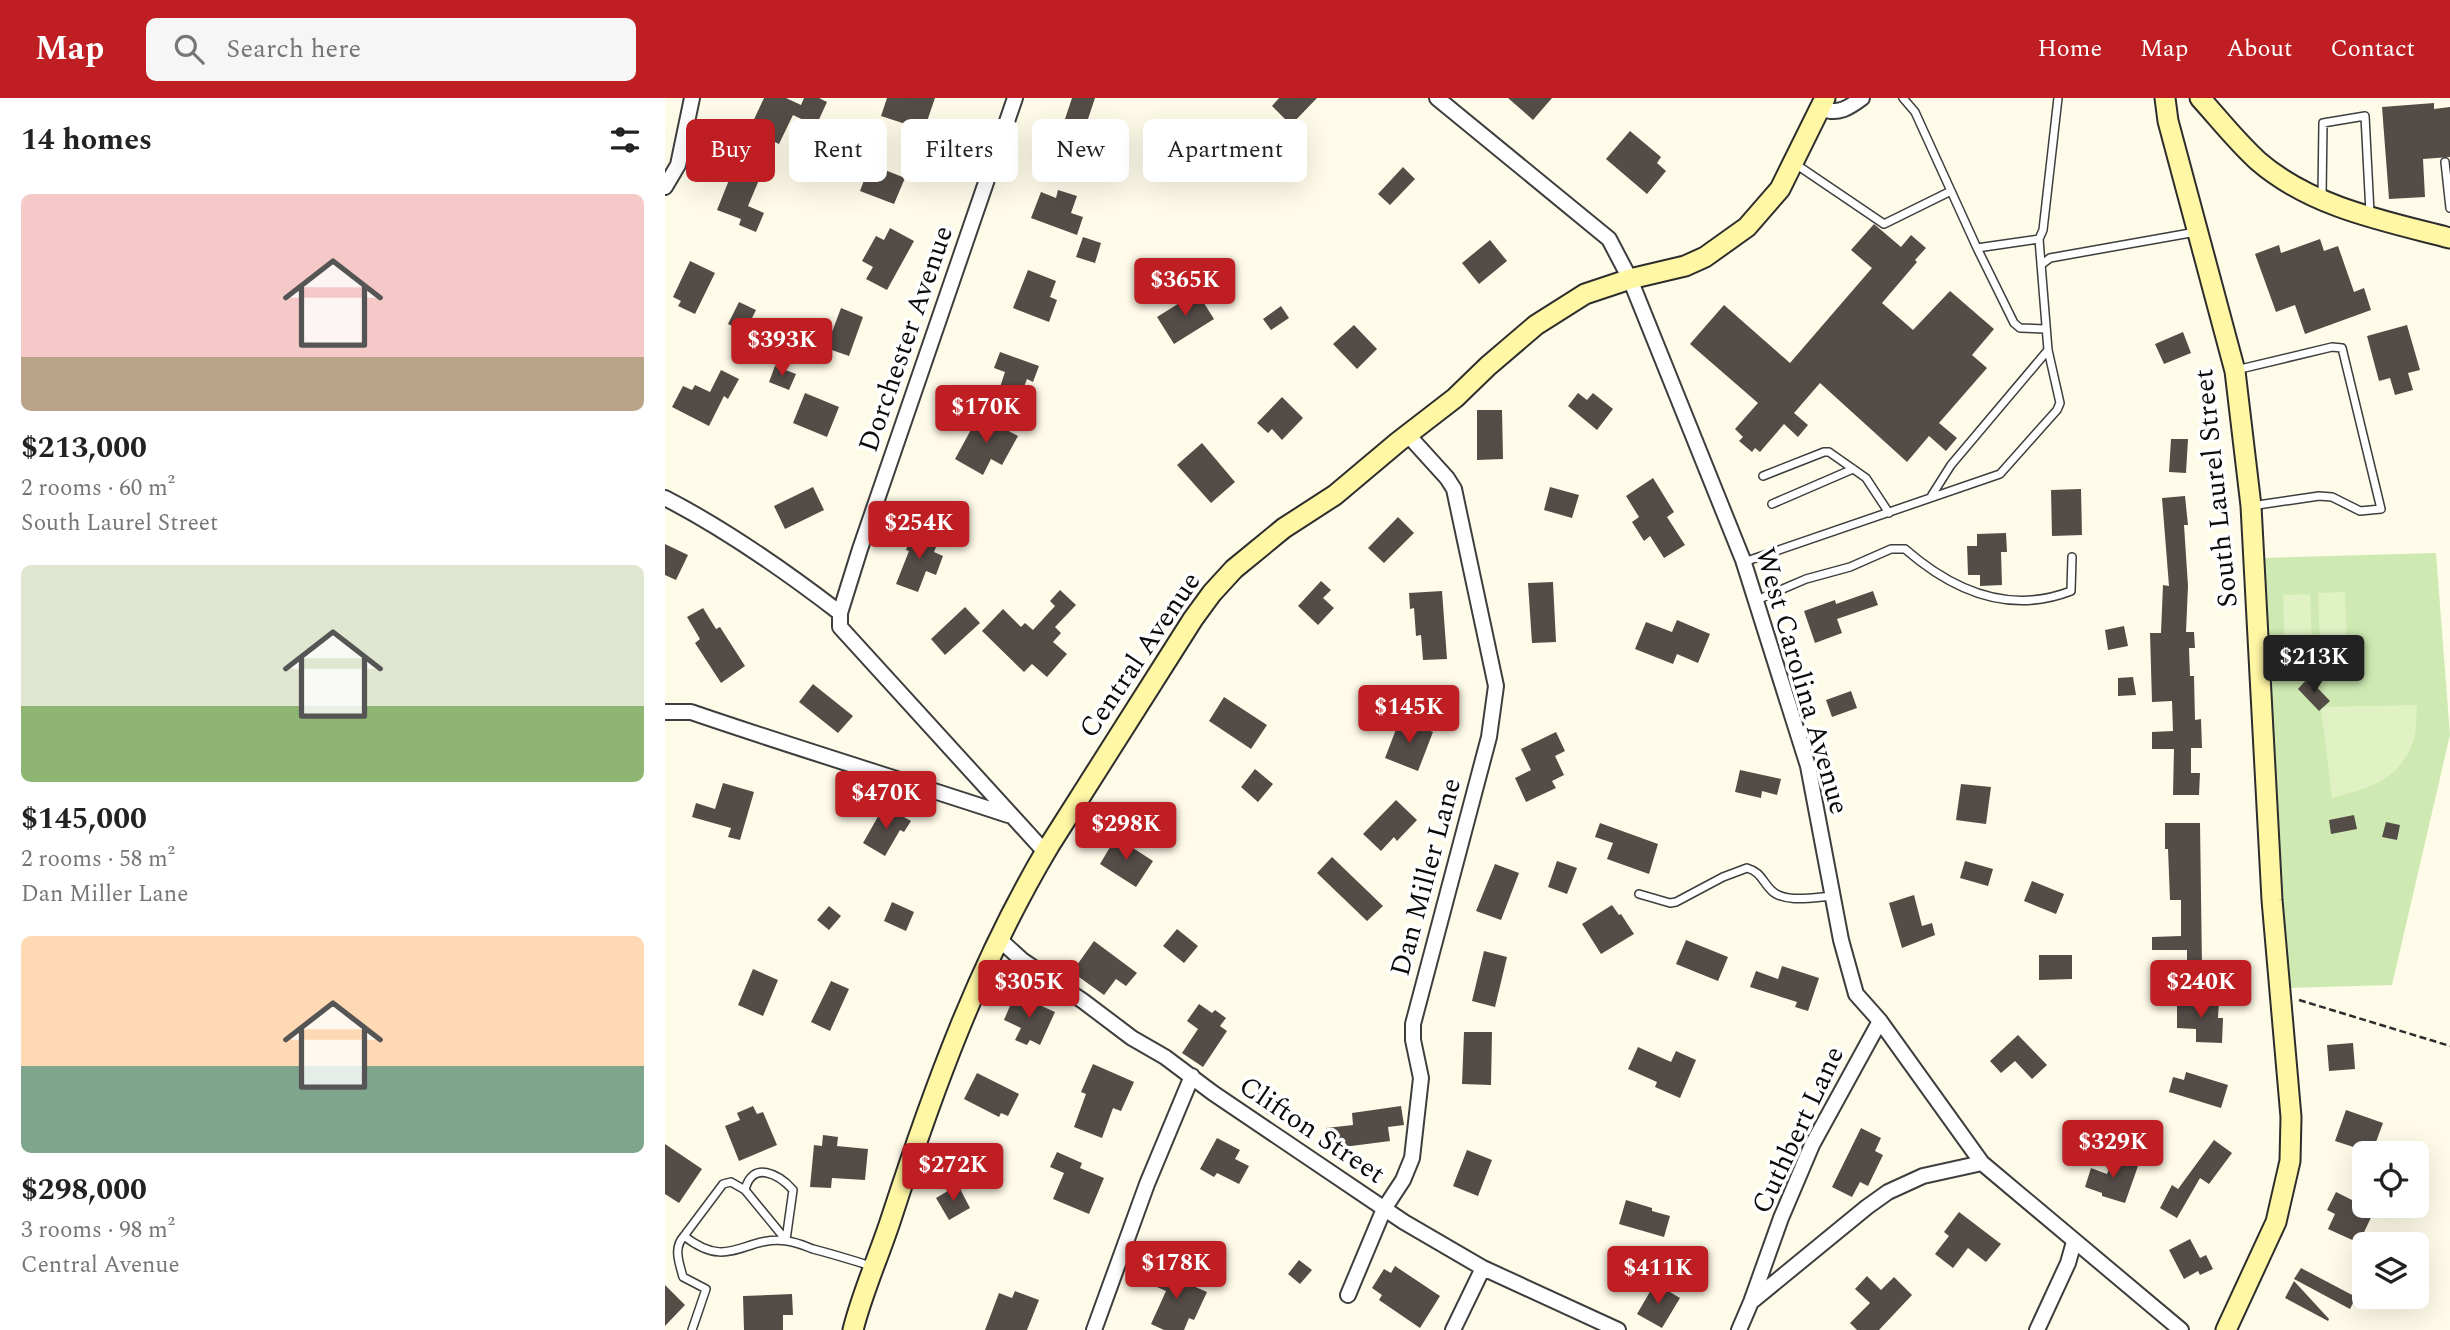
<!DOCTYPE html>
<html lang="en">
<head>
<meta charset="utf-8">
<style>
  :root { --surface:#fff; --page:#f6f6f6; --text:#222; --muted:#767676; --accent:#bf1f23 }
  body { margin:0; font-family:Spectral,serif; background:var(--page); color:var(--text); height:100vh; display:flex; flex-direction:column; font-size:26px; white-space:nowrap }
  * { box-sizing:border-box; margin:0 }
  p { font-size:23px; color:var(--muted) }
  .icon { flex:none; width:38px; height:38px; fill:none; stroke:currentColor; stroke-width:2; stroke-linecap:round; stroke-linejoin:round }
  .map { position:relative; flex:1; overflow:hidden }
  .details { display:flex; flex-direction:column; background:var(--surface); width:665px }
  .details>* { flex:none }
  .hud { position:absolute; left:21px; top:21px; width:665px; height:63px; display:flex; gap:14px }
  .buttons { position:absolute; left:1687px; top:1043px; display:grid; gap:14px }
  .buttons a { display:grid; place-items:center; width:77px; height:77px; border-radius:10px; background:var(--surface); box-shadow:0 7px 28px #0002; font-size:35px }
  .price { position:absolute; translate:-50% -60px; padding:0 16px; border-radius:7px; background:var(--accent); color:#fff; font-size:23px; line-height:46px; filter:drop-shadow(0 2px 4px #0008) }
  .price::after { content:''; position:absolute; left:50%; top:42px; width:21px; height:16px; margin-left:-10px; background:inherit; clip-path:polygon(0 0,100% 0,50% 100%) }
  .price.active { background:#222; color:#fff }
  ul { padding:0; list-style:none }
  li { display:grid; align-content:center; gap:14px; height:371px; padding:0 21px }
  li span { display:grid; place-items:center; height:217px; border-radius:10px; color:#555 }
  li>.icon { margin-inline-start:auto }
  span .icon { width:126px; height:126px; fill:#fffc; stroke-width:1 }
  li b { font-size:30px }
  h2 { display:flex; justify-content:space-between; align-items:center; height:84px; padding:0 21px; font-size:30px }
  .chip { padding:0 24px; border-radius:10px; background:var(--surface); box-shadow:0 7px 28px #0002; font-size:24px; line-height:63px }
  .chip.active { background:var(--accent); color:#fff }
  header { display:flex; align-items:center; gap:42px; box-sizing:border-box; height:98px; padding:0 35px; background:var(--accent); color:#fff }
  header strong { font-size:33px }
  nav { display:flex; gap:38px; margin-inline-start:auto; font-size:24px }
  .search { width:490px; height:63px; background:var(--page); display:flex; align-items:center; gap:18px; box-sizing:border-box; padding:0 24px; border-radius:10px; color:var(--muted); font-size:26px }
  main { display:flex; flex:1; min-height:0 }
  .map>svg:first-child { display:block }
  .green { fill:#ceeab2 }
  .pitch { fill:#e0f1c4 }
  .building { fill:#544c47 }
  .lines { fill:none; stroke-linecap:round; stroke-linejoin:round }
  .lane-casing { stroke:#3e3e3e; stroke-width:10 }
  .street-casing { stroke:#3e3e3e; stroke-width:18 }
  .secondary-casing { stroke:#2d2d2d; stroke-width:23 }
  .path { stroke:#2d2d2d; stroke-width:2.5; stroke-dasharray:7 3.5; stroke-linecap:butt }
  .lane { stroke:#fff; stroke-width:7 }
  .street { stroke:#fff; stroke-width:14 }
  .secondary { stroke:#fff7a4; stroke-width:19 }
  .labels { text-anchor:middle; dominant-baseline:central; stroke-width:7; stroke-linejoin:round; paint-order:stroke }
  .street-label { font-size:28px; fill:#0b0b0b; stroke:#fff }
</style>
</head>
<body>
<header>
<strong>Map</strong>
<div class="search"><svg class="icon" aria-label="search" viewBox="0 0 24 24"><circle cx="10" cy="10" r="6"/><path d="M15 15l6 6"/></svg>Search here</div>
<nav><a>Home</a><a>Map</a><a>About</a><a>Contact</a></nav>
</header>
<main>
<section class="details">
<h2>14 homes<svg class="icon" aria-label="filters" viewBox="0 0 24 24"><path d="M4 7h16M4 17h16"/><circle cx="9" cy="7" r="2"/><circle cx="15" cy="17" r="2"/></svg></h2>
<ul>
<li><span style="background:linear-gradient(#f6c9c9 75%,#b9a48a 0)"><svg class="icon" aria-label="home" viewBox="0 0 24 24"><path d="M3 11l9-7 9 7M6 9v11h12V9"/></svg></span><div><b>$213,000</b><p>2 rooms · 60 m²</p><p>South Laurel Street</p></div></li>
<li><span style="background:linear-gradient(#dfe7d0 65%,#8fb573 0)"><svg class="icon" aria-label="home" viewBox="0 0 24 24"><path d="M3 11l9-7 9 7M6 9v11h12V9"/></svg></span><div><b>$145,000</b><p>2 rooms · 58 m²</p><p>Dan Miller Lane</p></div></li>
<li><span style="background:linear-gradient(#ffd9b3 60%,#7fa58c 0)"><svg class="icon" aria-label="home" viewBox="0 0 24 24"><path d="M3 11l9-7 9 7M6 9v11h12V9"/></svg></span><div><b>$298,000</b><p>3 rooms · 98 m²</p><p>Central Avenue</p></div></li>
</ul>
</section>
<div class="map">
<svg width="1785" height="1232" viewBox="0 0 1785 1232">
  <rect width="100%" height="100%" fill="#fffbe9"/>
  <path class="green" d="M1771,455L1785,637L1727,887L1621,890L1597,460Z"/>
  <path class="pitch" d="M1680,494L1682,551L1655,552L1653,495Z
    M1645,496L1647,553L1620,554L1618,497Z
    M1752,607C1751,618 1752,631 1749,641C1736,682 1704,690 1667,700L1656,609Z"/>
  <path class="building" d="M99,0H121L136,7L139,0H154L162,4L151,28L128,17L114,46L84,32Z
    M222,0H270L259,32L216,18Z
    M407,0H430L419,33L429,36L425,49L394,39Z
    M614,0H652L626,27L607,8Z
    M843,0H887L868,22Z
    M1769,5V11L1785,9V59L1758,61L1760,99L1724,101L1717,9Z
    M965,33L996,59L992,65L1001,73L982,96L941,61Z
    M205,66L240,80L229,106L195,93Z
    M738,69L750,81L725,107L713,96Z
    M68,72L94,82L83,108L99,115L91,134L74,127L76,121L52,112Z
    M393,92L412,98L406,115L418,119L412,137L366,120L376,94L391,100Z
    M1209,126L1236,149L1246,137L1261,150L1250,162L1252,164L1217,205L1248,232L1285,193L1329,231L1307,257L1322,270L1274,325L1292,340L1281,353L1264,338L1242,364L1155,285L1129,315L1143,327L1133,339L1119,326L1095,354L1090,350L1087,354L1074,343L1078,339L1070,331L1093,305L1025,246L1059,207L1125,265L1207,170L1186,152Z
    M225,130L249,143L222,192L201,181L208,169L197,163L211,138L219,142Z
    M418,139L436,145L430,165L411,159Z
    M1655,141L1659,153L1673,148L1689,194L1699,190L1706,212L1640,236L1630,207L1611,214L1590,156L1614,147L1616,155Z
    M825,142L842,163L814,186L797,165Z
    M25,163L50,175L30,216L13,208L16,203L8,199Z
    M363,172L391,183L385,199L392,202L384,224L348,210Z
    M532,194L549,221L509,246L492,219Z
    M74,204L91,212L80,234L63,226Z
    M616,208L624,220L606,232L598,221Z
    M176,210L198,219L184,258L161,250Z
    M689,227L712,251L692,271L668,246Z
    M1742,227L1755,272L1743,275L1748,292L1730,297L1725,280L1714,283L1702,238Z
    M1518,234L1526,255L1499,266L1490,246Z
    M335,254L374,268L368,284L362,281L353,305L332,298L340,274L329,270Z
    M110,268L131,276L124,292L104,284Z
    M56,272L74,281L63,301L59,298L44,328L7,309L18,288L27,292L30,287L45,294Z
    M140,295L174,309L162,339L128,325Z
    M913,295L922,302L928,295L948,311L932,332L903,308Z
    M617,299L638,320L617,342L607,331L603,335L592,325Z
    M812,312H837L838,361L812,362Z
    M314,317L353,338L337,367L326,361L318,377L290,361Z
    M1506,341H1523L1521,375L1504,374Z
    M537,345L570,384L546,405L512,367Z
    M988,380L1009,414L1002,419L1020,447L999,460L985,438L979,443L967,424L974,419L961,398Z
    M148,389L159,412L120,431L109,408Z
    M885,389L914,397L907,420L879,412Z
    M1416,391L1417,437L1387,438L1386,392Z
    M1520,398L1523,427H1519L1523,488L1521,534H1529L1530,550H1524L1525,578H1529L1530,622L1536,621L1537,650H1526V675H1535L1534,697H1508L1509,651H1487V634L1508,633L1507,603L1487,604L1485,535H1496L1498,487L1504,488L1497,400Z
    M733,419L749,435L719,465L703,450Z
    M248,432L274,442L269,454L278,458L271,477L261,473L253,494L231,486L244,453L241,452Z
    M1341,435L1342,454H1336L1337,487L1315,488V477H1303L1302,448H1312V436Z
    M0,446L23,457L11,482L0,477Z
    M656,483L666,492L658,500L669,510L653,527L633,508Z
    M888,484L891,544L867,545L863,485Z
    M395,492L411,507L390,529L396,535L388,544L402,556L382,579L367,566L359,574L317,533L338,511L356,529L360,525L368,532L390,508L385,503Z
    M777,493L782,561L758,562L756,537L751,538L749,510L745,511L744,495Z
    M1208,493L1213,507L1172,521L1177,535L1150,545L1139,513L1170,502L1171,506Z
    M300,509L315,525L280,557L266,541Z
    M38,510L51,531L55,529L80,568L56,585L30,545L35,541L22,519Z
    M1012,522L1045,536L1033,565L1012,556L1008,566L970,551L981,524L1007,534Z
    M1459,528L1463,548L1443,552L1440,532Z
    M1468,579L1471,597L1453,598V580Z
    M1643,580L1665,603L1654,613L1633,591Z
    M148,586L188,618L173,635L134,604Z
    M1186,593L1192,610L1167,619L1161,602Z
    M559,599L602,627L586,651L544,623Z
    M735,621L768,634L753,673L720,660Z
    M891,634L900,653L890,658L899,677L887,683L891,690L861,704L850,680L866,672L856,651Z
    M590,671L608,686L593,704L576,689Z
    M1075,672L1116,681L1112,697L1097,693L1096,700L1070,694Z
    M58,685L89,694L75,742L63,739L66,730L27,719L31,705L50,711Z
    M1296,686L1326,689L1321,726L1291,722Z
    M731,702L752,722L732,743L729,739L716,753L698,736Z
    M219,708L246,723L239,734L235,732L220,758L198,745Z
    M1689,717L1692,731L1666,736L1664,722Z
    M1721,724L1735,727L1732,742L1717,739Z
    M935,725L993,746L984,776L942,761L948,745L930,739Z
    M1500,725H1535L1537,868L1522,869V852H1487V839L1516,838V802H1505L1503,751H1500Z
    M451,739L488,763L471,789L435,766Z
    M667,759L718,808L702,823L652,775Z
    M892,763L912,770L902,796L883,789Z
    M1300,763L1328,771L1323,788L1295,780Z
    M830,766L854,775L836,822L811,813Z
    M1367,783L1399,796L1391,816L1359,803Z
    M1249,797L1257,828L1267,825L1270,837L1237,850L1224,805Z
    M227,804L249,814L241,833L219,823Z
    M947,807L954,817L956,816L969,836L936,856L917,826Z
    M164,808L176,818L164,832L152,822Z
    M512,831L533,848L519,865L498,848Z
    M1021,842L1063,859L1053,883L1011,866Z
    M429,843L472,875L461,888L451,881L439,897L407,874Z
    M819,853L842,859L830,909L807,903Z
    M1374,857H1407V881L1374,882Z
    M1117,868L1154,880L1143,913L1130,909L1132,904L1085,889L1091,873L1113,881Z
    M88,871L113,882L98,918L73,907Z
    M166,883L184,891L165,933L146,924Z
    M350,896L390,914L375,947L365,942L362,947L350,942L356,930L339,922Z
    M1512,902L1554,903L1553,920H1558L1557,945L1531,944V931L1512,930Z
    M534,906L547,915L550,912L561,920L555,928L562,933L538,969L517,955L533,931L522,923Z
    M799,934H827L826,987L797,986Z
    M1353,937L1382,967L1367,981L1350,963L1336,975L1325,963Z
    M1688,945L1690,971L1664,973L1662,947Z
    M973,949L1006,964L1011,953L1031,962L1015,1000L990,989L992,984L963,971Z
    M428,966L469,984L456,1013L448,1010L437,1040L409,1029L421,996L416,994Z
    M1521,974L1563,987L1556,1010L1504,994L1508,979L1519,982Z
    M312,975L354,996L343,1018L336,1015L334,1019L299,1001Z
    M597,990L614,1004L603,1017L586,1003Z
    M88,1008L92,1016L98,1014L112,1047L74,1063L60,1028L75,1022L72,1015Z
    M736,1008L739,1027L723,1029L725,1043L663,1051L661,1030L688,1027L687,1015Z
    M1681,1012L1718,1025L1707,1055L1670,1043Z
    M1196,1030L1216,1040L1210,1053L1218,1057L1203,1088L1195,1084L1187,1099L1167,1089Z
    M158,1037L173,1039L172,1048L203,1051L200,1082L167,1080L166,1090L145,1089L149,1047L157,1048Z
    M552,1040L575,1052L570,1061L584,1068L574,1086L552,1075L549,1079L535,1071Z
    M1549,1042L1567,1055L1544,1086L1535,1080L1512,1120L1495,1110L1507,1087L1513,1091Z
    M0,1046L37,1071L14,1105L0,1096Z
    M802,1052L827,1062L813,1098L788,1088Z
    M392,1054L417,1065L415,1070L439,1080L424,1116L388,1101L399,1075L385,1069Z
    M1448,1060L1473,1068L1460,1105L1437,1098V1095L1420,1089L1426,1070L1442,1076Z
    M293,1087L305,1110L284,1122L271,1100Z
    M1671,1094L1709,1113L1694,1145L1663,1131L1670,1116L1662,1112Z
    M961,1102L987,1110V1113L1005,1118L999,1139L954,1126Z
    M1294,1114L1336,1146L1321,1164L1303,1150L1288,1170L1270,1156L1284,1138L1279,1134Z
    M1525,1141L1535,1160L1541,1157L1548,1171L1535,1177L1533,1173L1519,1181L1504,1152Z
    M634,1162L647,1172L635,1186L623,1176Z
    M493,1167L514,1177L512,1181L542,1194L529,1222L524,1220L519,1232H499L486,1226L501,1193L485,1186Z
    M730,1168L775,1198L755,1230L714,1202L717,1197L707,1190L719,1171L726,1175Z
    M1636,1170L1691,1199L1685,1211L1629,1181Z
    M1202,1178L1216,1192L1229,1179L1247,1197L1214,1232H1192L1185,1225L1205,1205L1190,1191Z
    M1629,1183L1664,1221L1663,1223L1620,1200Z
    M990,1185L1015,1200L997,1230L972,1216Z
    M0,1187L20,1207L0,1228Z
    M350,1193L374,1202L362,1232H320L334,1195L347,1200Z
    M127,1196L128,1217H118V1232H79L78,1198Z"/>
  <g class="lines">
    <defs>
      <path id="lane" d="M1238,0L1250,14L1312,150L1374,141
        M1780,64L1785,110
        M1129,65L1219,126L1286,93
        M1657,98L1658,25L1700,18L1705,115
        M1312,150L1349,225L1355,230L1381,231
        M1376,167L1385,160L1531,134
        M1571,272L1667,249L1677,250L1716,411L1695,413L1667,399L1654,398L1586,408
        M1098,378L1159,354H1164L1201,380L1224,415
        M1267,397L1286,367L1383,252
        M1107,406L1188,371
        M1079,464L1335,376L1392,312L1395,305L1383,252L1374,141L1378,132L1393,0
        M1092,502L1141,481L1185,469L1226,451H1240C1287,492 1344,517 1406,493L1407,459
        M974,796L1005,805L1011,804L1058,779L1082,770C1096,774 1097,783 1106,792C1119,806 1151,799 1168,798
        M80,1092C87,1062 114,1076 128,1092L121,1142
        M19,1138C8,1150 14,1164 18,1179L41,1191L27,1232
        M121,1142L80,1092L66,1084L58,1086L19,1138C65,1174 78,1137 122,1143C131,1144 140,1148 148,1151C167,1156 187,1162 206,1168"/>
      <path id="street" d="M350,0L195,451L175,515V529L380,754
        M772,0L944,141L965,181L1078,462L1143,668L1176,842L1191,896L1215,923L1317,1065L1516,1232
        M1157,10C1172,18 1185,9 1197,0
        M0,89L13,67L27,0
        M0,400C62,432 119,472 175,515
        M0,614H26C131,650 237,682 343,717
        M334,841L357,862L418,903L467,940L500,959L548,995L739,1124L818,1170L953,1232
        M683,1197L719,1111L738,1082L747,1060L756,980L748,942V926L824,639L831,588L789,391L782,380L743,337
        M1086,1204L1116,1120L1147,1047L1215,923
        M429,1232L482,1086L527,978
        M788,1232L818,1170
        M1074,1232L1086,1204L1202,1109L1223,1094L1258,1078L1317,1065
        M1372,1232L1403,1165L1409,1144"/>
      <path id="secondary" d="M1500,0L1503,23L1570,273L1586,408L1607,802L1626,1019L1625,1063L1611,1124L1561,1232
        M1535,0C1554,21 1572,44 1593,63C1646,109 1719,123 1785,140
        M188,1232C197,1195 214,1158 226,1121C268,992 314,865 384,748L528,521L547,495L569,471L619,430L670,397L733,344L790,300L823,268L871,227L920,196L965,181L1020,168L1040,159L1082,129L1115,91L1160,0"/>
    </defs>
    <use href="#lane" class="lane-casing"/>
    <use href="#street" class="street-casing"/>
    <use href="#secondary" class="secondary-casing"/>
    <path class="path" d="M1634,902L1785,948"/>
    <use href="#lane" class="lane"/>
    <use href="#street" class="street"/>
    <use href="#secondary" class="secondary"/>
  </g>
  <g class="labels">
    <g class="street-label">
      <text transform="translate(241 241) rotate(-71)">Dorchester Avenue</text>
      <text transform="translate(1551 390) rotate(-96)">South Laurel Street</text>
      <text transform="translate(475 557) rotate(-56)">Central Avenue</text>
      <text transform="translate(1137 583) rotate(74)">West Carolina Avenue</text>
      <text transform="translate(761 779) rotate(-75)">Dan Miller Lane</text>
      <text transform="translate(647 1032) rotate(34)">Clifton Street</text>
      <text transform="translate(1133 1032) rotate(-65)">Cuthbert Lane</text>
    </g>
  </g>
</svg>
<div class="buttons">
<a><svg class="icon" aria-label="locate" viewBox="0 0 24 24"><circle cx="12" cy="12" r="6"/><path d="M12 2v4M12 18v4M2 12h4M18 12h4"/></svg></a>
<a><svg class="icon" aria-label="layers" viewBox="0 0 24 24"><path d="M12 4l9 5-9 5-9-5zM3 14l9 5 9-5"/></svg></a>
</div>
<b class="price" style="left:520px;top:220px">$365K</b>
<b class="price" style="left:117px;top:280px">$393K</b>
<b class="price" style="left:321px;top:347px">$170K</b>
<b class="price" style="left:254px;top:463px">$254K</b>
<b class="price active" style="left:1649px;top:597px">$213K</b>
<b class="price" style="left:744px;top:647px">$145K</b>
<b class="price" style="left:221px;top:733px">$470K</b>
<b class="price" style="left:461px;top:764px">$298K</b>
<b class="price" style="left:364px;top:922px">$305K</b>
<b class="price" style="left:1536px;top:922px">$240K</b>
<b class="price" style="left:1448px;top:1082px">$329K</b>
<b class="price" style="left:288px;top:1105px">$272K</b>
<b class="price" style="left:511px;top:1203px">$178K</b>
<b class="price" style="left:993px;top:1208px">$411K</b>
<div class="hud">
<a class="chip active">Buy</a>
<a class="chip">Rent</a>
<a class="chip">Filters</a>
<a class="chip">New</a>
<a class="chip">Apartment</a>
</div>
</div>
</main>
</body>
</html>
